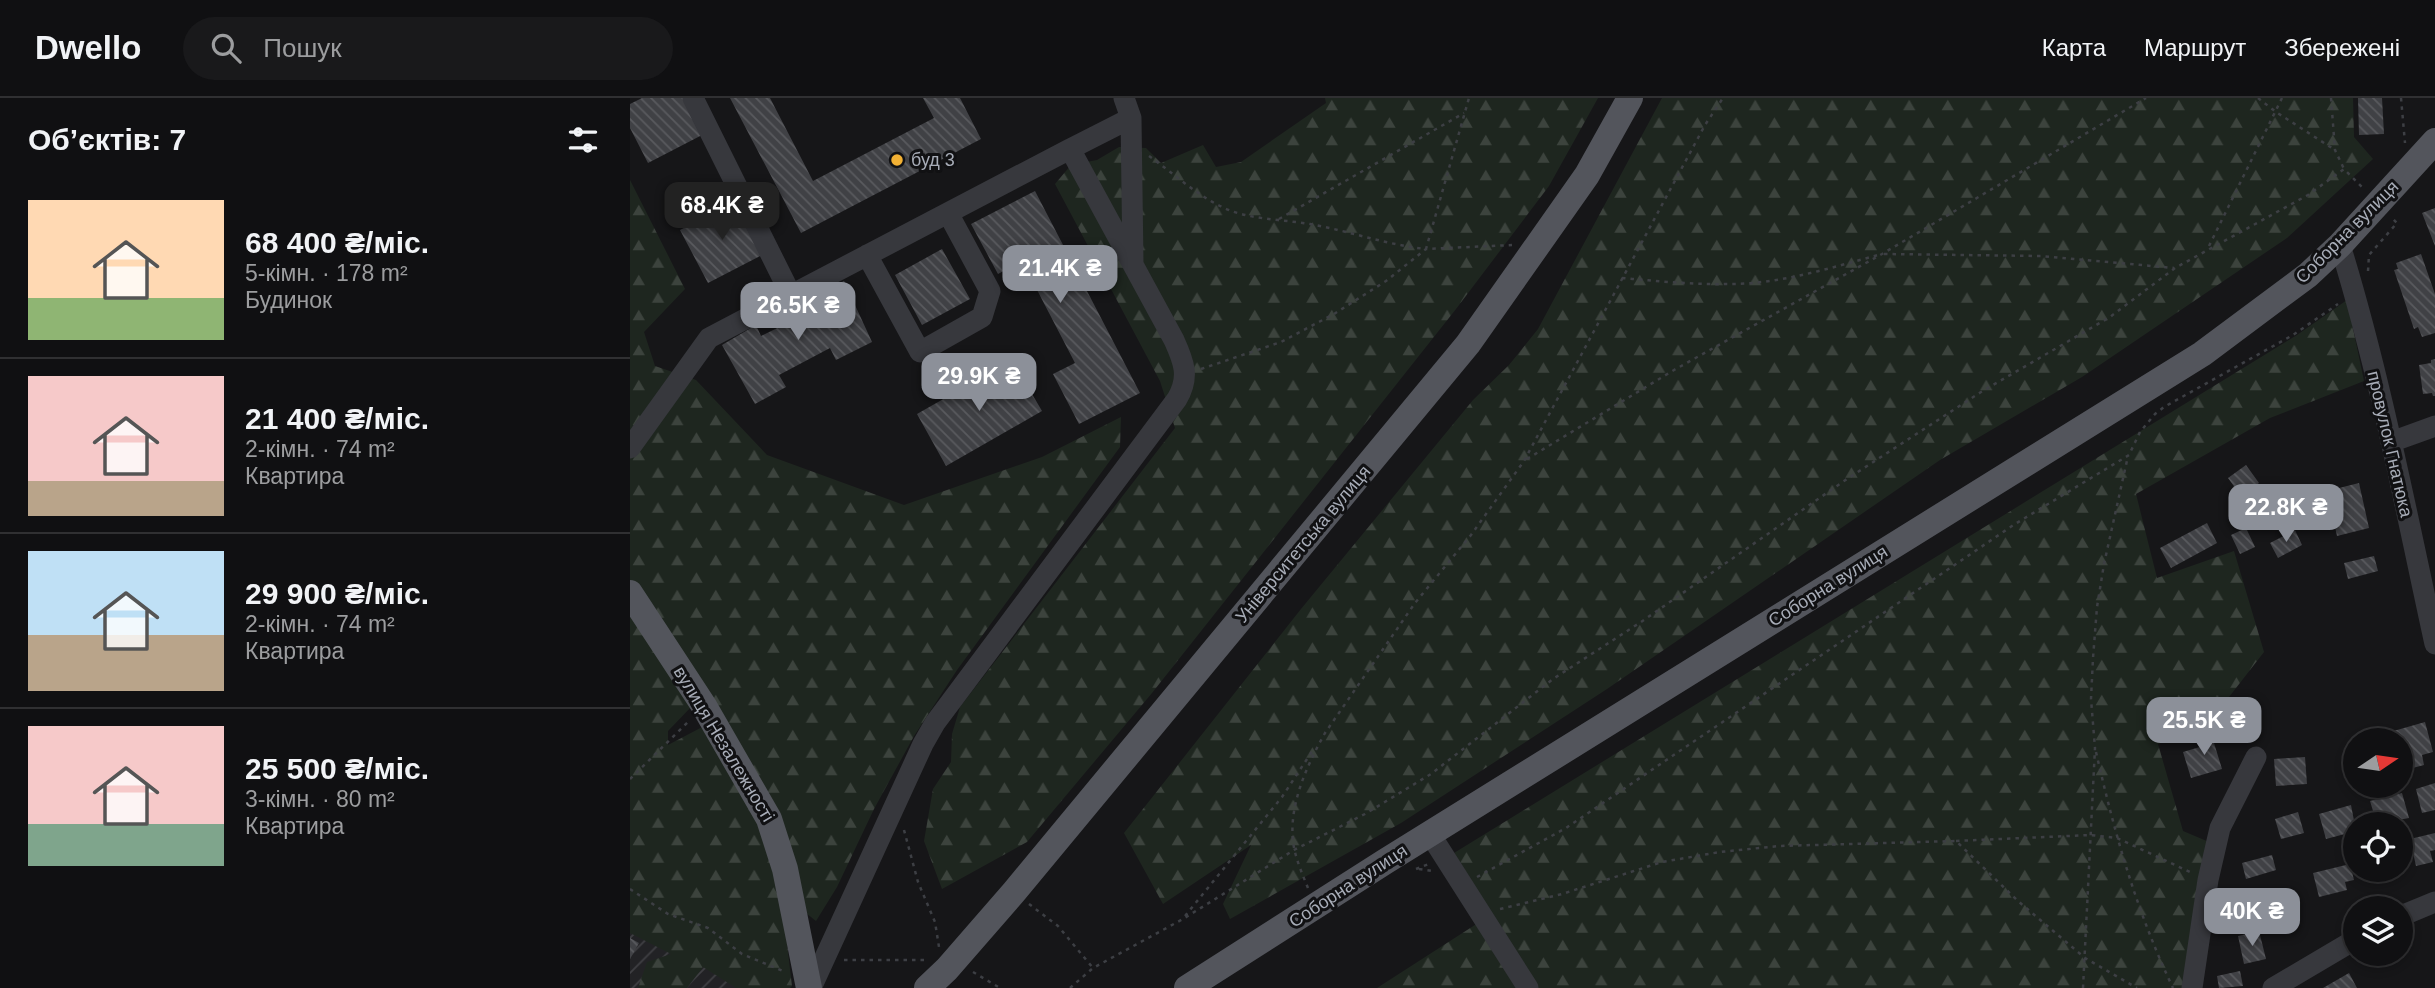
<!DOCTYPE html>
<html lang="uk">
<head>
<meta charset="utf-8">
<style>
  :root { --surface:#101012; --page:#19191b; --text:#f1f3f6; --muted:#9c9d9f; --line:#303032; --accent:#8c9099 }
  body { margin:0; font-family:Helvetica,sans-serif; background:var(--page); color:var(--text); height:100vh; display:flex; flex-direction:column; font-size:26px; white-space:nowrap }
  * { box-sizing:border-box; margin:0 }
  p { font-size:23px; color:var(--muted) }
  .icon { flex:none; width:38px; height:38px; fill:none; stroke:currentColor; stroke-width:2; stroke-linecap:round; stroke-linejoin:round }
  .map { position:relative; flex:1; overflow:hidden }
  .side { display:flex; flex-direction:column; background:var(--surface); width:630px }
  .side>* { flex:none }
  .needle { width:46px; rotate:77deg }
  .controls { position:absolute; left:1713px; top:630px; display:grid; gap:14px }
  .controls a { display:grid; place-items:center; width:70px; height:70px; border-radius:50%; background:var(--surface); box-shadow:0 4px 10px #0003,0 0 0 2px var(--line); font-size:35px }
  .price { position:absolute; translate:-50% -60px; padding:0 16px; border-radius:14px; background:var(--accent); color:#fff; font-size:23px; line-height:46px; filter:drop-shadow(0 2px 4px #0008) }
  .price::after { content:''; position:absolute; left:50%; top:42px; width:21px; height:16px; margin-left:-10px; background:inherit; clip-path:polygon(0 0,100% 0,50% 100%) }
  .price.current { background:#222; color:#fff }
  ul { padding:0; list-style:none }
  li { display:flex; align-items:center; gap:21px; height:175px; padding:0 28px }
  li+li { border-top:2px solid var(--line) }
  li span { display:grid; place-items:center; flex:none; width:196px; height:140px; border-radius:0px; color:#555 }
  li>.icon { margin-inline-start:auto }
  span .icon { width:84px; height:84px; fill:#fffc; stroke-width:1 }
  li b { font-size:30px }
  h2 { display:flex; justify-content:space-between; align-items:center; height:84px; padding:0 28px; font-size:30px }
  header { display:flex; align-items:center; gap:42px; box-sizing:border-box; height:98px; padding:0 35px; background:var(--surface); border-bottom:2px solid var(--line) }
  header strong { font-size:33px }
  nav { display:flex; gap:38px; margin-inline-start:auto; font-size:24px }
  .search { width:490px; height:63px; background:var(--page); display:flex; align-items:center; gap:18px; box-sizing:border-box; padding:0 24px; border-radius:38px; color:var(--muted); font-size:26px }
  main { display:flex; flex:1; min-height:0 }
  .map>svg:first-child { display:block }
  .industrial { fill:url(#industrial-furrows) }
  .forest { fill:url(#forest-firs) }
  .building { fill:url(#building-back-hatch) }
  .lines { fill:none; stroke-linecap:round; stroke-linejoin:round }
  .path { stroke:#3d3f44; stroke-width:2.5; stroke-dasharray:3.5 5; stroke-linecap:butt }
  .minor { stroke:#37383d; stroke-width:21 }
  .major { stroke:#53555c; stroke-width:26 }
  .poi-dot { fill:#f2b134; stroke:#111113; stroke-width:2.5 }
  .labels { text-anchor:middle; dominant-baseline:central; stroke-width:6; stroke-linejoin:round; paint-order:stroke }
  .poi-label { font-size:18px; fill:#a8adb8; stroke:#111113; text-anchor:start }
  .street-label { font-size:18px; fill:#a8adb8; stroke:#111113 }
</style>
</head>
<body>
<header>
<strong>Dwello</strong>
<div class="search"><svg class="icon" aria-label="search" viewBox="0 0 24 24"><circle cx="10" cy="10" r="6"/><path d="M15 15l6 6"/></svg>Пошук</div>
<nav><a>Карта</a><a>Маршрут</a><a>Збережені</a></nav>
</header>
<main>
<section class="side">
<h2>Об’єктів: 7<svg class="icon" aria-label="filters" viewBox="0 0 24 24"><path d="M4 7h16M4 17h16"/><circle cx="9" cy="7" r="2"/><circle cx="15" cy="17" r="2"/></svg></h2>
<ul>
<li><span style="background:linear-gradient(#ffd9b3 70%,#8fb573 0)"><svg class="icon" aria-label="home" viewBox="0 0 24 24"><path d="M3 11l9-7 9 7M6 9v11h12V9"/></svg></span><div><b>68 400 ₴/міс.</b><p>5-кімн. · 178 m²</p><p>Будинок</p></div></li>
<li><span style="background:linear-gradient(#f6c9c9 75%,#b9a48a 0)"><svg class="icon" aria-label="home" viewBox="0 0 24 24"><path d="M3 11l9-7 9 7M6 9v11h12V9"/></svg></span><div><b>21 400 ₴/міс.</b><p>2-кімн. · 74 m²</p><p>Квартира</p></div></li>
<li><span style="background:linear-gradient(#bfe0f5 60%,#b9a48a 0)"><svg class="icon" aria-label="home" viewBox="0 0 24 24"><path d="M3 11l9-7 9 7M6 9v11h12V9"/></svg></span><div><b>29 900 ₴/міс.</b><p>2-кімн. · 74 m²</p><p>Квартира</p></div></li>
<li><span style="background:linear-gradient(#f6c9c9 70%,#7fa58c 0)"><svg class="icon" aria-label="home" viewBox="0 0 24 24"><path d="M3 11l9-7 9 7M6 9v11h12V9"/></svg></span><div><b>25 500 ₴/міс.</b><p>3-кімн. · 80 m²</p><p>Квартира</p></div></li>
</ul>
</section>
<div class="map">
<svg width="1805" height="890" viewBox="0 0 1805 890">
  <defs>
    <pattern id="industrial-furrows" width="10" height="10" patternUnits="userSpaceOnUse" patternTransform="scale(1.75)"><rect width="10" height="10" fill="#222225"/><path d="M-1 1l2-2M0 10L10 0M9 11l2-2" fill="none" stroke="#3f3f43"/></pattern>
    <pattern id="forest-firs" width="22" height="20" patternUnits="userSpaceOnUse" patternTransform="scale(1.75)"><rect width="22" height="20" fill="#1e261f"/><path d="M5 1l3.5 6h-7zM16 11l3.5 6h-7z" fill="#3c433d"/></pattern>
    <pattern id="building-back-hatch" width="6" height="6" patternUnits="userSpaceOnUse" patternTransform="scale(1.75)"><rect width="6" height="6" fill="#404145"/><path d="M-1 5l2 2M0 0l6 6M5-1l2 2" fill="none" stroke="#595a5e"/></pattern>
  </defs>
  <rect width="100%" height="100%" fill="#161618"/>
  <path class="industrial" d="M0,831L122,890H0Z"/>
  <path class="forest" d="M695,0H968L919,88L826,211L522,595L397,744L312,791L294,743L303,691L321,664L322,636L330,609L545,330L530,283L425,86L441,67L467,62L489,49L516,50L531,65L573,47L586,69L611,64L696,5Z
    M1032,0H1723L1724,39L1743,61L1657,140L1452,279L1310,362L977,591L771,725L600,821L593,806L621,747L533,806L494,735L671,511L843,302L879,267L908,231Z
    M0,82L55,191L14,234L25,268L66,282L137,357L274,407L412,359L491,319L490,349L327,572L284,638L244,711L207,789L186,823L171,811L152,725L0,483Z
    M1717,202L1734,283L1640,320L1506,396L1527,480L1604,453L1634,554L1578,626L1528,646L1553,733L1579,744L1552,890H747L862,816L824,755L1667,237Z
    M0,514L62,608L38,633V647L78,626L146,753L162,888L160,890H106L73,869L57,890H8L17,864L41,856L0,835Z"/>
  <path class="building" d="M12,0H56L74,36L18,65L0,30V6Z
    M100,0H140L183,83L304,20L293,0H330L351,41L171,135Z
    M1728,0H1752L1754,36L1729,37Z
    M405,93L510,295L449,326L423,276L445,265L392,163L368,176L341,126Z
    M107,103L134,156L78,185L50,132Z
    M1805,110V148L1792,115Z
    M312,151L340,201L292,227L265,177Z
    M1791,156L1805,196V235L1792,239L1788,229L1784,231L1764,172L1768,171L1766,165Z
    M214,183L242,244L206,262L200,250L149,277L156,289L125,306L92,247L126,227L131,238L178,215L172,203Z
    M1805,261V298H1803L1802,295L1793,296L1789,267L1801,265V262Z
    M382,262L412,313L316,368L287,316Z
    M1616,367L1629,385L1611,398L1598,380Z
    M1729,385L1739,430L1707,438L1697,393Z
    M1577,425L1587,445L1541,470L1530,450Z
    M1616,430L1625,449L1610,456L1601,437Z
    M1665,432L1672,447L1648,460L1640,445Z
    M1744,458L1748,473L1718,481L1714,465Z
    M1795,624L1803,654L1792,657L1794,667L1771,673V642H1762L1760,634Z
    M1588,634L1591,643L1584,645L1592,671L1561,680L1553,654L1573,648L1571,639Z
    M1675,659L1677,686L1646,688L1644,661Z
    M1805,685V712L1792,715L1786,691Z
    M1772,695L1779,720L1747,726L1740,703Z
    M1721,707L1726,733L1696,741L1689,716Z
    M1668,714L1674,735L1651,741L1645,721Z
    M1805,735V752L1800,753L1803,764L1786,768L1780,741Z
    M1642,757L1646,772L1616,781L1612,765Z
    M1720,766L1724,782L1715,784L1717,792L1689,799L1683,775Z
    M1629,833L1636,861L1614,866L1608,838Z
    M0,840L9,845L0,861Z
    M1610,873L1613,888L1589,890L1587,878Z
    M1719,875L1727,890H1693Z"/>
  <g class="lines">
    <path class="path" d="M1628,0L1646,14L1705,52
      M1701,0L1705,52L1714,71
      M1771,0L1775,45
      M519,58C543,75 564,95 590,108C617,122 650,121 680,126C719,133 757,147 796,151L839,0
      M649,121L834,15
      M1579,148L1652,0
      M1254,156L1411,158L1544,170
      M1738,173L1739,157L1767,125L1761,119
      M992,180C1028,183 1064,187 1100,186C1150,186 1200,170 1248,157
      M571,271L651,244L704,216L756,183L796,151L882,147
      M897,361L1044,272L1252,156L1516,0
      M1466,654C1485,737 1506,812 1543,890
      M0,681L59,623
      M274,732L288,784L305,824L309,849
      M1326,743L1460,737L1487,740L1560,774
      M786,771L799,766
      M789,771L803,773
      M847,779L936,730L1385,426L1499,357L1510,334L1525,316L1534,309L1663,237L1708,206
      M678,790C673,778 668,766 665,754C655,714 676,669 695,635L785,505L841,437L894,363L1075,27L1093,0
      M0,791L38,816L78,830L112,856L153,873
      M399,806L428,828L463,870
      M870,811L932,796L1032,764L1090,754L1149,748L1326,743L1388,803L1455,860L1507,890
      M555,818L652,699L683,652
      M214,862H295
      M343,874L370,890
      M440,890L463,870L553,821L664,752L735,716L801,676L923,581L1011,524L1214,383L1351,294L1480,219L1545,170L1678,97L1714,71L1735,92
      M1453,890L1465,650L1461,601L1463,560L1467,509L1474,466L1498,358"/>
    <path class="minor" d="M63,0L161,197
      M501,20L503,165
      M1710,147C1750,277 1776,413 1805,546
      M237,157L290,254L352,219L360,193L318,115
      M1761,344L1805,328
      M0,350L79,240L440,51
      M800,736L898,890
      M1771,818L1805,804
      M181,890L293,646L305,625L547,301C560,279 554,264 544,242L440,51L501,20L494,0
      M1562,890L1578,782L1590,730L1626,659
      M1643,890L1726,841"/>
    <path class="major" d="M0,495L74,608L139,721L155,771L179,890
      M297,890L317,871L384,794L838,246L957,77L1000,0
      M557,890L756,763L1572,256L1678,177L1710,147L1805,43"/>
  </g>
  <circle class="poi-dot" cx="267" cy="62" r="7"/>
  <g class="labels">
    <g class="poi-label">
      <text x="281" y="62">буд 3</text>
    </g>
    <g class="street-label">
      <text transform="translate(1717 134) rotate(-45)">Соборна вулиця</text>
      <text transform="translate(1760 346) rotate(77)">провулок Гнатюка</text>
      <text transform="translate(673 446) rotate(-50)">Університетська вулиця</text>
      <text transform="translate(1198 488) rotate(-32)">Соборна вулиця</text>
      <text transform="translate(94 646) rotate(59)">вулиця Незалежності</text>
      <text transform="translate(718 788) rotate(-33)">Соборна вулиця</text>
    </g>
  </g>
</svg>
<div class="controls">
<a><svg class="needle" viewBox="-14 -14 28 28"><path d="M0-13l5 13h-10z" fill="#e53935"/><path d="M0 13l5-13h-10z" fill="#9c9d9f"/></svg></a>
<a><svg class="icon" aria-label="locate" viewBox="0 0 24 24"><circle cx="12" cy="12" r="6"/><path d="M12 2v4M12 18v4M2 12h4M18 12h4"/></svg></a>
<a><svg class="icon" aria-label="layers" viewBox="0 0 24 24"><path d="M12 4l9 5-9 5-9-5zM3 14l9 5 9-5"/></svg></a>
</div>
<b class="price current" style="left:92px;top:144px">68.4K ₴</b>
<b class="price" style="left:430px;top:207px">21.4K ₴</b>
<b class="price" style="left:168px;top:244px">26.5K ₴</b>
<b class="price" style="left:349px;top:315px">29.9K ₴</b>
<b class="price" style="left:1656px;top:446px">22.8K ₴</b>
<b class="price" style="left:1574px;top:659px">25.5K ₴</b>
<b class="price" style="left:1622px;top:850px">40K ₴</b>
</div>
</main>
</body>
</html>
